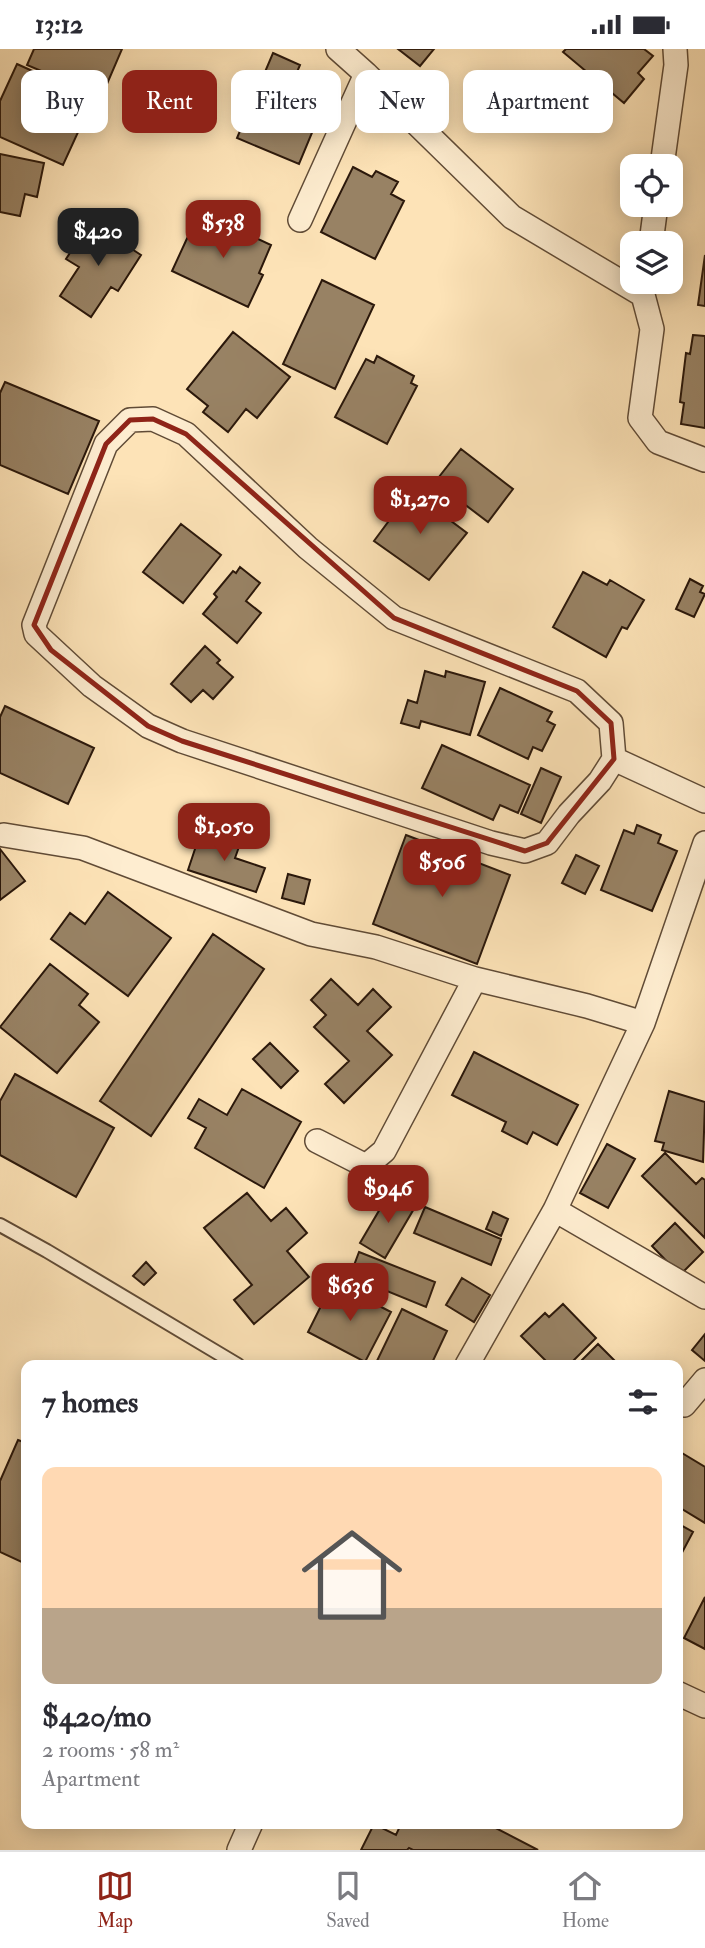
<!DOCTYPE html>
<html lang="en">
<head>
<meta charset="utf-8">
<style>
  :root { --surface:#fff; --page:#f7f7f7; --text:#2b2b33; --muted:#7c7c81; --line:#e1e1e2; --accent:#8f2418 }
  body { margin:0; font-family:"IM FELL Double Pica",serif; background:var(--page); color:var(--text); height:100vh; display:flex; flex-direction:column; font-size:26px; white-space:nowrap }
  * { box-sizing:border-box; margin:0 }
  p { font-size:23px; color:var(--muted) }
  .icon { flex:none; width:38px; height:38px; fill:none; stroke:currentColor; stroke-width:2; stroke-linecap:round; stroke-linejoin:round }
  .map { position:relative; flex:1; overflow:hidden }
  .details { position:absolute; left:21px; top:1311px; width:662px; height:469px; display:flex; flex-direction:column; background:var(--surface); border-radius:14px; box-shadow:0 4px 18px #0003 }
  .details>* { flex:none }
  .banner { position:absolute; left:21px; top:21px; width:663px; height:63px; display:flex; gap:14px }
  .tools { position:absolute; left:620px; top:105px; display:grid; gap:14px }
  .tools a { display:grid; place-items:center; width:63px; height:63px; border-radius:14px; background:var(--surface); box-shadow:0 4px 18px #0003; font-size:35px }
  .price { position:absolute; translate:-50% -60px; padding:0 16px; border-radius:14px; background:var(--accent); color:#fff; font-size:23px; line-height:46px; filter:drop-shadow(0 2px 4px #0008) }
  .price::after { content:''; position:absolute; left:50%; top:42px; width:21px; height:16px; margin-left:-10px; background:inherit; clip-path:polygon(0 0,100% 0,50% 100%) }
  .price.on { background:#222; color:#fff }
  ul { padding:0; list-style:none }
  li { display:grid; align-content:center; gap:14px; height:371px; padding:0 21px }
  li+li { border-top:2px solid var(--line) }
  li span { display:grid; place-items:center; height:217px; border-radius:14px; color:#555 }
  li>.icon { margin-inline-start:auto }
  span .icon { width:126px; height:126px; fill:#fffc; stroke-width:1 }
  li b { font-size:30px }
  h2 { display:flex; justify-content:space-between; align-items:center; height:84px; padding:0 21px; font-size:30px }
  .tag { padding:0 24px; border-radius:14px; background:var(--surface); box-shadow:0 4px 18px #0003; font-size:24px; line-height:63px }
  .tag.on { background:var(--accent); color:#fff }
  .status { display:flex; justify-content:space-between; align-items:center; height:49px; padding:0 35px; background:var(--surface); direction:ltr }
  .status svg { height:19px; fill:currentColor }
  .menu { display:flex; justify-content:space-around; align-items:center; height:98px; border-top:2px solid var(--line); background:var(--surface); font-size:19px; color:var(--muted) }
  .menu a { display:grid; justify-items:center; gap:4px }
  .menu .on { color:var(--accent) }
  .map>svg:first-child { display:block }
  .building { fill:#988264; stroke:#2b180b; stroke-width:2 }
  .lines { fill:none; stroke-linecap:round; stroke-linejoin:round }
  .lane-casing { stroke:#604b36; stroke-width:16 }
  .street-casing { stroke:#604b36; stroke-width:26 }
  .lane { stroke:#feedd0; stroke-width:12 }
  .street { stroke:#feedd0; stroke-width:23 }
  .marked { fill:none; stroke:#8f2418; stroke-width:5; stroke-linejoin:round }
</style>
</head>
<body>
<div class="status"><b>13:12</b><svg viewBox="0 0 49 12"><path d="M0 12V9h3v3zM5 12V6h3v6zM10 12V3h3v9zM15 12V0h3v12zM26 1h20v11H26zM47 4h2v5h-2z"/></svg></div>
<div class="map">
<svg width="705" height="1801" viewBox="0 0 705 1801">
  <rect width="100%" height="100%" fill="#fde3b7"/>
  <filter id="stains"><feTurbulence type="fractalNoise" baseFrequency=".00286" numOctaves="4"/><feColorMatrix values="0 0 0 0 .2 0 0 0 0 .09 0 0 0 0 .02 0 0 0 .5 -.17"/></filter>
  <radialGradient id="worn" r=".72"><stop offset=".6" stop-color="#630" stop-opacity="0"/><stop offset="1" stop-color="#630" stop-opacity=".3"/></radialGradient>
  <path class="building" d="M34,0H122L104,42L62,24L60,30L27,16Z
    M398,0H434L420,17Z
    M566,0H644L653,7L638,24L644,30L624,54L563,3Z
    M273,4L300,16L297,23L331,38L299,115L237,89Z
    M17,15L68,38L65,46L90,57L63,116L0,88V52Z
    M0,105L44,114L37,148L25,145L20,167L0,163Z
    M353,118L372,128L376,122L398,133L391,145L404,152L375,210L321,183Z
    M222,166L242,176L239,181L271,196L259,224L263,226L248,258L172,222L196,170L215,180Z
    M90,173L141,206L118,242L111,238L91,268L60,247L79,218L66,210Z
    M705,206V257L698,256Z
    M322,231L374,256L335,340L283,315Z
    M233,283L290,328L257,369L246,360L228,383L203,363L208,357L187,340Z
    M693,286L705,287V379L681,375L684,354L680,353L686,304L690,305Z
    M377,307L414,327L411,334L417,337L387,395L335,368L366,310L374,314Z
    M5,333L99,372L68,445L0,416V344Z
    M461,400L513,440L488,473L435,433Z
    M411,442L467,484L429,531L374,492Z
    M181,475L221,506L183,554L143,523Z
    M240,518L260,534L246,552L261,564L237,594L203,565L217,548L214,545L233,522L236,524Z
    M583,523L607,536L610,531L644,551L627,580L622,578L606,608L553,578Z
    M690,530L703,537L700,543L705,545L694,568L676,560Z
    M205,597L220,611L217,614L233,628L213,650L203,641L191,653L171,635Z
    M425,622L445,628L446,622L485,633L470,686L421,672L419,679L401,674L408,651L417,654Z
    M500,639L552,663L547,672L555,676L542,702L533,698L528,710L478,686Z
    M5,657L94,699L68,755L0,724V668Z
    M442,696L530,736L518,764L500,756L493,771L422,739Z
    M541,719L561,728L541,774L521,765Z
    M637,776L661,786L658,794L677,802L652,862L601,841L624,781L634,785Z
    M201,782L240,795L235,809L265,819L256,843L188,821Z
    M406,786L510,826L477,915L373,875Z
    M0,800L25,832L0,851Z
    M576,806L599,817L585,845L562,834Z
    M288,825L310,831L304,855L282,849Z
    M108,843L171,889L128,947L51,890L70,864L85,875Z
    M213,885L264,920L151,1087L100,1052Z
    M50,915L88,945L79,956L99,973L57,1024L0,978Z
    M331,930L358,956L373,940L391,958L367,982L392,1006L344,1054L325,1035L349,1012L314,978L326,966L311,951Z
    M270,994L298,1022L281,1039L253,1010Z
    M474,1003L578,1056L557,1096L533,1083L527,1095L502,1082L506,1073L452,1046Z
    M15,1025L114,1079L76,1148L0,1106V1052Z
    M242,1040L301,1073L264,1139L195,1099L206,1079L188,1069L199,1050L227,1066Z
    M669,1042L705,1053L703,1113L662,1101L664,1094L655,1092Z
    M607,1095L635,1110L608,1159L580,1144Z
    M665,1104L696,1135L702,1129L705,1131V1189L642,1127Z
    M390,1143L415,1158L385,1209L360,1194Z
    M247,1144L271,1172L286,1159L307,1184L287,1202L309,1228L254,1275L234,1251L252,1236L204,1179Z
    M425,1158L501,1190L491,1216L414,1184Z
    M493,1163L508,1170L501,1187L486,1180Z
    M675,1174L703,1203L680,1226L652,1197Z
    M359,1203L435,1233L426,1258L350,1227Z
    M146,1213L156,1224L144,1236L133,1227Z
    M462,1229L490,1246L474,1273L446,1256Z
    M340,1237L391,1263L365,1313L308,1283L326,1247L333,1251Z
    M563,1255L596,1289L569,1316H550L521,1287L545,1264L549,1268Z
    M402,1260L447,1282L431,1316H375Z
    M705,1285V1312L692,1301Z
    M598,1295L619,1316H577Z
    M18,1391L26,1394V1515L0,1503V1432Z
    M677,1401L705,1418V1474L677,1457Z
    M677,1474L693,1483L677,1513Z
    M705,1548V1600L684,1589Z
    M400,1774H486L538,1801H413L409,1799L407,1801H361L374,1775L396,1786L401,1775Z"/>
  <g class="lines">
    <defs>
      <path id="lane" d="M0,1176L47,1202L238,1316"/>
      <path id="street" d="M338,0L366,25L512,168L643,246L652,280L640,369L658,393L705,411
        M662,117L676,16L675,0
        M300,171L366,25
        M651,194L656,156
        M153,370L186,385L308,499L394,569L577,642L611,674L614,710L600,732L569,765L547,794L525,802L491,794L182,692L148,677L92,637L36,585L34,576L106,395L130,371Z
        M614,710L705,752
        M4,786L83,799L311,885L376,898L475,930L587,957L643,974
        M317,1092L366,1117L384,1102L475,930
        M555,1161L705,1248
        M467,1316L555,1161L643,974L705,794
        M684,1356L705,1331
        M677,1644L705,1657
        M239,1801L251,1774"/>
    </defs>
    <use href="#lane" class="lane-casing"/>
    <use href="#street" class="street-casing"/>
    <use href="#lane" class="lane"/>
    <use href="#street" class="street"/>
  </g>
  <path class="marked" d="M153,370L186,385L394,569L577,642L611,674L614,710L547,794L525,802L182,692L148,677L51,601L34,576L106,395L130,371Z"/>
  <rect width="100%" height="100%" filter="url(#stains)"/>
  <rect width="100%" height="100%" fill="url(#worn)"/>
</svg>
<div class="tools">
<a><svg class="icon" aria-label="locate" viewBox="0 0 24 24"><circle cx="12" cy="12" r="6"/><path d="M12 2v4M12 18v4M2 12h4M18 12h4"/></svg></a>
<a><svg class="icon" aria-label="layers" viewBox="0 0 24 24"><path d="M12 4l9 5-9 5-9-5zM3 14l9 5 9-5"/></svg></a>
</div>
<b class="price" style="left:223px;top:211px">$538</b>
<b class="price on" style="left:98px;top:219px">$420</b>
<b class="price" style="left:420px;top:487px">$1,270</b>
<b class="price" style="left:224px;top:814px">$1,050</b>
<b class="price" style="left:442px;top:850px">$506</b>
<b class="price" style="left:388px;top:1176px">$946</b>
<b class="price" style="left:350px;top:1274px">$636</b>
<div class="banner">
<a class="tag">Buy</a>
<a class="tag on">Rent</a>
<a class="tag">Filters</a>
<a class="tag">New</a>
<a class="tag">Apartment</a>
</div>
<section class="details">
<h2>7 homes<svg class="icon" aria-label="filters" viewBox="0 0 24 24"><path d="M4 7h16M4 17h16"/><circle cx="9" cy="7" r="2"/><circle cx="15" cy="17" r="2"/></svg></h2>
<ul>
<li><span style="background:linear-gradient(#ffd9b3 65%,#b9a48a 0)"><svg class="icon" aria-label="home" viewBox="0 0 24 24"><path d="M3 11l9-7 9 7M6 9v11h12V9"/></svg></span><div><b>$420/mo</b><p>2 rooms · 58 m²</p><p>Apartment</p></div></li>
</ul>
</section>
</div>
<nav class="menu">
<a class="on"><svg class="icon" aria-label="map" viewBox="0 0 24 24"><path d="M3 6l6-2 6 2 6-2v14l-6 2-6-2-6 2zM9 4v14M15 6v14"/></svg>Map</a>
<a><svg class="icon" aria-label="saved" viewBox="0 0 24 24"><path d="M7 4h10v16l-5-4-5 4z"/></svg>Saved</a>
<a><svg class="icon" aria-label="home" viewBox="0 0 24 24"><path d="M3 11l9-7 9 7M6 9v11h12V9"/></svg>Home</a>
</nav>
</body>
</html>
